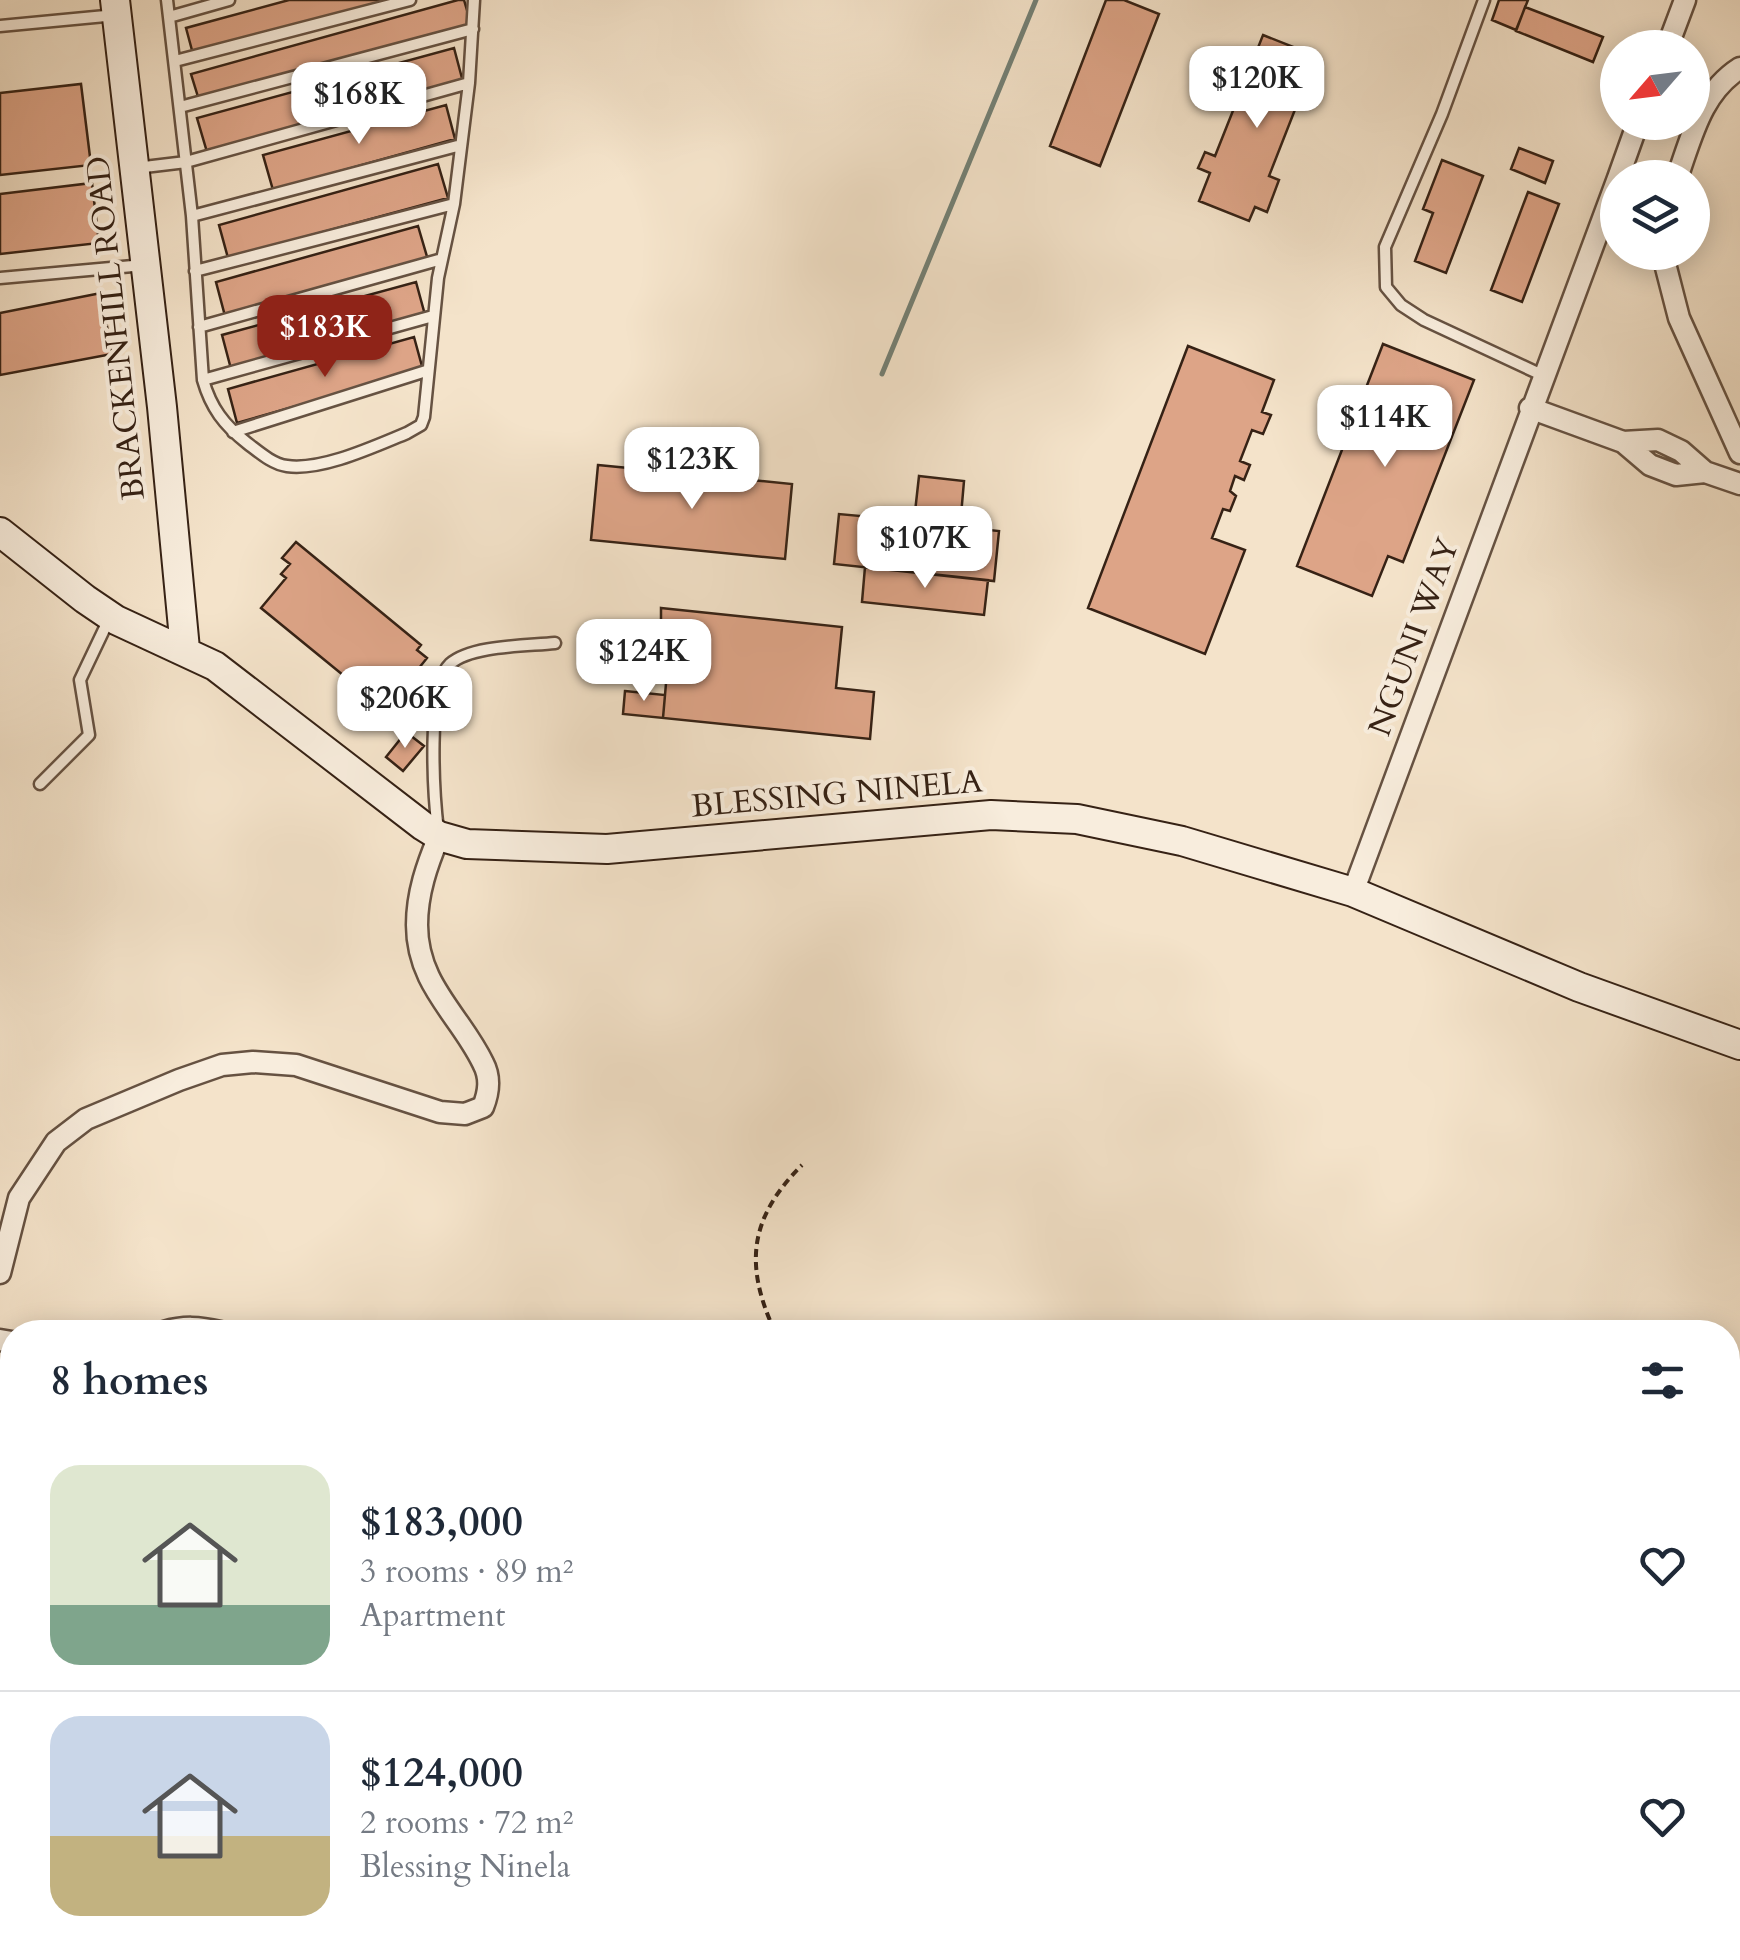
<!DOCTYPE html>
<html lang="en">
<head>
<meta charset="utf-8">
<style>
  :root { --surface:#fff; --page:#f6f6f7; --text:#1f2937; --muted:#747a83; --line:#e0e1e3; --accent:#8f2418 }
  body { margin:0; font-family:Cardo,serif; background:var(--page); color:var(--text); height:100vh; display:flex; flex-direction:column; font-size:38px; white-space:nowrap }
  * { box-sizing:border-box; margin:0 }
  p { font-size:32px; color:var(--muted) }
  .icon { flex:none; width:55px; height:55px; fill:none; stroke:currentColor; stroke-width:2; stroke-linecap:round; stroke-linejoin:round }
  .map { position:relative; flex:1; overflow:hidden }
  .drawer { position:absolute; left:0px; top:1320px; width:1740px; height:640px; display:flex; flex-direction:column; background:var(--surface); border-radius:40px 40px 0 0; box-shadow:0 5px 25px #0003 }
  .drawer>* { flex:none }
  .needle { width:65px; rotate:242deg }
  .fabs { position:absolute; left:1600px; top:30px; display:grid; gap:20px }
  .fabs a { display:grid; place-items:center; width:110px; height:110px; border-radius:50%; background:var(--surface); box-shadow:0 5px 25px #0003; font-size:50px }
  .price { position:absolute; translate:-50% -85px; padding:0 22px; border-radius:20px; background:#fff; color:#222; font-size:32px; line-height:65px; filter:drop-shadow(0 2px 5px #0008) }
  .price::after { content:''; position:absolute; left:50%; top:60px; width:30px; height:22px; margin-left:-15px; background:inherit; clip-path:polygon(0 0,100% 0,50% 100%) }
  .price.active { background:var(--accent); color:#fff }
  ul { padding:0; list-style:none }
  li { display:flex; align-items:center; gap:30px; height:250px; padding:0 50px }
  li+li { border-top:2px solid var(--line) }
  li span { display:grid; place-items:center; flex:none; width:280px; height:200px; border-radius:30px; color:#555 }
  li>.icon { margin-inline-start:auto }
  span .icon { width:120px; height:120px; fill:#fffc; stroke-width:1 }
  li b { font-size:42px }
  h2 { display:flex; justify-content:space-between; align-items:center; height:120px; padding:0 50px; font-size:42px }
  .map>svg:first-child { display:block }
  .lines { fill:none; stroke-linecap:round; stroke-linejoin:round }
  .stream { stroke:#738075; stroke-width:5 }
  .building { fill:#dda487; stroke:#362215; stroke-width:2.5 }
  .lane-casing { stroke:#665242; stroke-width:15 }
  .street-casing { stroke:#665242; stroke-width:25 }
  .secondary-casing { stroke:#362215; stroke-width:32 }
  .path { stroke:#362215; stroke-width:4; stroke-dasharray:8 5; stroke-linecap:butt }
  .lane { stroke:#f8eddd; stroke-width:10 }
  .street { stroke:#f8eddd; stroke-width:20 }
  .secondary { stroke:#f8eddd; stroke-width:28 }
  .labels { text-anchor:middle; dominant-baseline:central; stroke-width:8; stroke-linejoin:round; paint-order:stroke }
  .street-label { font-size:32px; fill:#362215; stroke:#f8eddd }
</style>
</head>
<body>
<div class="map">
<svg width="1740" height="1960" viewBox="0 0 1740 1960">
  <rect width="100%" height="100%" fill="#f4e3ca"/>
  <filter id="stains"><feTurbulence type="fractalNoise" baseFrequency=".002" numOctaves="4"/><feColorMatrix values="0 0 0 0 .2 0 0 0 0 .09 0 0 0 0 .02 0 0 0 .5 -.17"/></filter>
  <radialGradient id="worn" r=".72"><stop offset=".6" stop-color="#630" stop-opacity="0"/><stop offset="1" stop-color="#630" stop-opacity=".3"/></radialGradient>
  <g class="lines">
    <path class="stream" d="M882,374L1036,0
      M1728,1819L1740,1795
      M80,1948L84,1960
      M809,1948L830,1960
      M1186,1960L1188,1948
      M1691,1960L1693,1948"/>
  </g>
  <path class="building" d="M289,0H391L193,54L186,28Z
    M458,0H464L471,24L199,100L191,74Z
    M1106,0H1124L1159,14L1100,166L1050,146Z
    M1499,0H1528L1516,30L1492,20Z
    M1525,7L1603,37L1593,62L1516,31Z
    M1263,35L1316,56L1269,176L1279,180L1267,212L1255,207L1249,221L1199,201L1210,173L1198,168L1205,152L1215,156Z
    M454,48L463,82L207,152L197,118Z
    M81,84L91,165L0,175V93Z
    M446,105L455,139L273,190L263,155Z
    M1519,148L1553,161L1545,183L1511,169Z
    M1442,160L1483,176L1446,273L1415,261L1433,213L1423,209Z
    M438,164L448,198L228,258L219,225Z
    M92,183L99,243L0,254V194Z
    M1528,192L1559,204L1522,302L1491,290Z
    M418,226L428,260L225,316L216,282Z
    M416,282L425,315L231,369L222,335Z
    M101,293L112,354L0,375V313Z
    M414,337L423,370L237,423L228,389Z
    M1383,344L1474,380L1403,562L1388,556L1372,596L1297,566Z
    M1188,346L1274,380L1262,412L1271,415L1263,434L1252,430L1240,461L1250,465L1244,480L1235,476L1230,491L1236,496L1230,511L1223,509L1212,538L1245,550L1205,654L1088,608Z
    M598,465L792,484L785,559L591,540Z
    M919,476L964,481L960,527L999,531L994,581L834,564L839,514L914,521Z
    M296,542L421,645L417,650L427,658L415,673L428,683L398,720L261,608L286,578L281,574L290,564L282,558Z
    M865,567L988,580L984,615L862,602Z
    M661,608L842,627L836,688L874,692L870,739L663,718L667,672L683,673L685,658L661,656Z
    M625,691L665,695L663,718L623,714Z
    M406,732L424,746L403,771L386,757Z"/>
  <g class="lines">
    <defs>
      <path id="lane" d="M167,0L192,216L203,380C211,408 224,425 247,443C259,452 272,464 287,466C322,471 375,446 407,433L421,425L424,417L438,278L454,204L469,83L474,0
        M1484,0L1442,114L1385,247L1386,287L1401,305L1424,320L1542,375
        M169,17L229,0
        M0,26L116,15
        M175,61L410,0
        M180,107L473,29
        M136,168L186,162L469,83
        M192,216L461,145
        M195,271L454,204
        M0,278L144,265
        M199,327L442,259
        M203,380L433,316
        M233,432L426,371
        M40,784L89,735L80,680L110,617
        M438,831C434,798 426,686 450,664C471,645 527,646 555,643"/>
      <path id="street" d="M1667,48L1685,0
        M1618,178L1638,122
        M1677,178C1692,136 1701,93 1740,68
        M1662,252L1679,318L1740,453
        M1530,408L1623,442L1650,465L1676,475L1705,472
        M1623,442L1658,440L1681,451L1705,472L1740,484
        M1353,892L1618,178
        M0,1273L19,1198L56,1142L86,1119L179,1080L222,1065L253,1062L296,1065L440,1112L465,1114L483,1107C489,1092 491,1078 483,1063C460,1015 417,985 417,925C417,893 427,865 439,836
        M164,1332C184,1326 199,1327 220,1332
        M0,1340L12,1342
        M1728,1425L1740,1421
        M484,1948L493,1960"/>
      <path id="secondary" d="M115,0L162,407L185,649
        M0,532L85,599L116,620L215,666L423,826L439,836L467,844L607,849L991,815L1077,819L1182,841L1353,892L1579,987L1740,1045"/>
    </defs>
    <use href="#lane" class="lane-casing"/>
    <use href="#street" class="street-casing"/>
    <use href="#secondary" class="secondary-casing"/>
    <path class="path" d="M775,1332C744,1265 749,1218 802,1165
      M0,1850L12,1852
      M1478,1948L1479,1960"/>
    <use href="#lane" class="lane"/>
    <use href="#street" class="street"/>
    <use href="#secondary" class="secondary"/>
  </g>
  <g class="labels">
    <g class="street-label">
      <text transform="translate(116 328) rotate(-96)">BRACKENHILL ROAD</text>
      <text transform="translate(1414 637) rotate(-70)">NGUNI WAY</text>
      <text transform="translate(837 794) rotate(-5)">BLESSING NINELA</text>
    </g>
  </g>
  <rect width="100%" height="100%" filter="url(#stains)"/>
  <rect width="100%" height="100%" fill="url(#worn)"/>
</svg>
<div class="fabs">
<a><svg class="needle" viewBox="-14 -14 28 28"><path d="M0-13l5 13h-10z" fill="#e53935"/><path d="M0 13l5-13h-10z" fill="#747a83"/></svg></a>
<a><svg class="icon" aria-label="layers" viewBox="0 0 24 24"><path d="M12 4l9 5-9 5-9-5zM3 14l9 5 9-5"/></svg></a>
</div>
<b class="price" style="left:1257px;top:131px">$120K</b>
<b class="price" style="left:359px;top:147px">$168K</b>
<b class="price active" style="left:325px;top:380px">$183K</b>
<b class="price" style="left:1385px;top:470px">$114K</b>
<b class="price" style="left:692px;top:512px">$123K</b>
<b class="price" style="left:925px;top:591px">$107K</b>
<b class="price" style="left:644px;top:704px">$124K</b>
<b class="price" style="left:405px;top:751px">$206K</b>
<section class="drawer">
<h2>8 homes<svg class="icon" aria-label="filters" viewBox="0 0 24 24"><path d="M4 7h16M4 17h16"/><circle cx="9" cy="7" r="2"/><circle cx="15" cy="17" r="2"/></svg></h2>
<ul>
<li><span style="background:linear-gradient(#dfe7d0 70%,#7fa58c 0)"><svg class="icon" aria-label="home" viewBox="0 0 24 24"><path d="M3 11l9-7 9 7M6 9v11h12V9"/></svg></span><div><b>$183,000</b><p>3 rooms · 89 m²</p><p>Apartment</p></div><svg class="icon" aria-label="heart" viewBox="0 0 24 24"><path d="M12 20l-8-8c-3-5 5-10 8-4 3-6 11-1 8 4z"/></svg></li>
<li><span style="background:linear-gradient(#c9d6e8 60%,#c2b280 0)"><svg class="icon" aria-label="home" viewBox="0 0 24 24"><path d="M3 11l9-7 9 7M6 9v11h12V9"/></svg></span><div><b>$124,000</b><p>2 rooms · 72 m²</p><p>Blessing Ninela</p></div><svg class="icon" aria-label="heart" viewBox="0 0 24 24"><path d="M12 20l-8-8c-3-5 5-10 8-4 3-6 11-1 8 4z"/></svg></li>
</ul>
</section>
</div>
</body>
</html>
